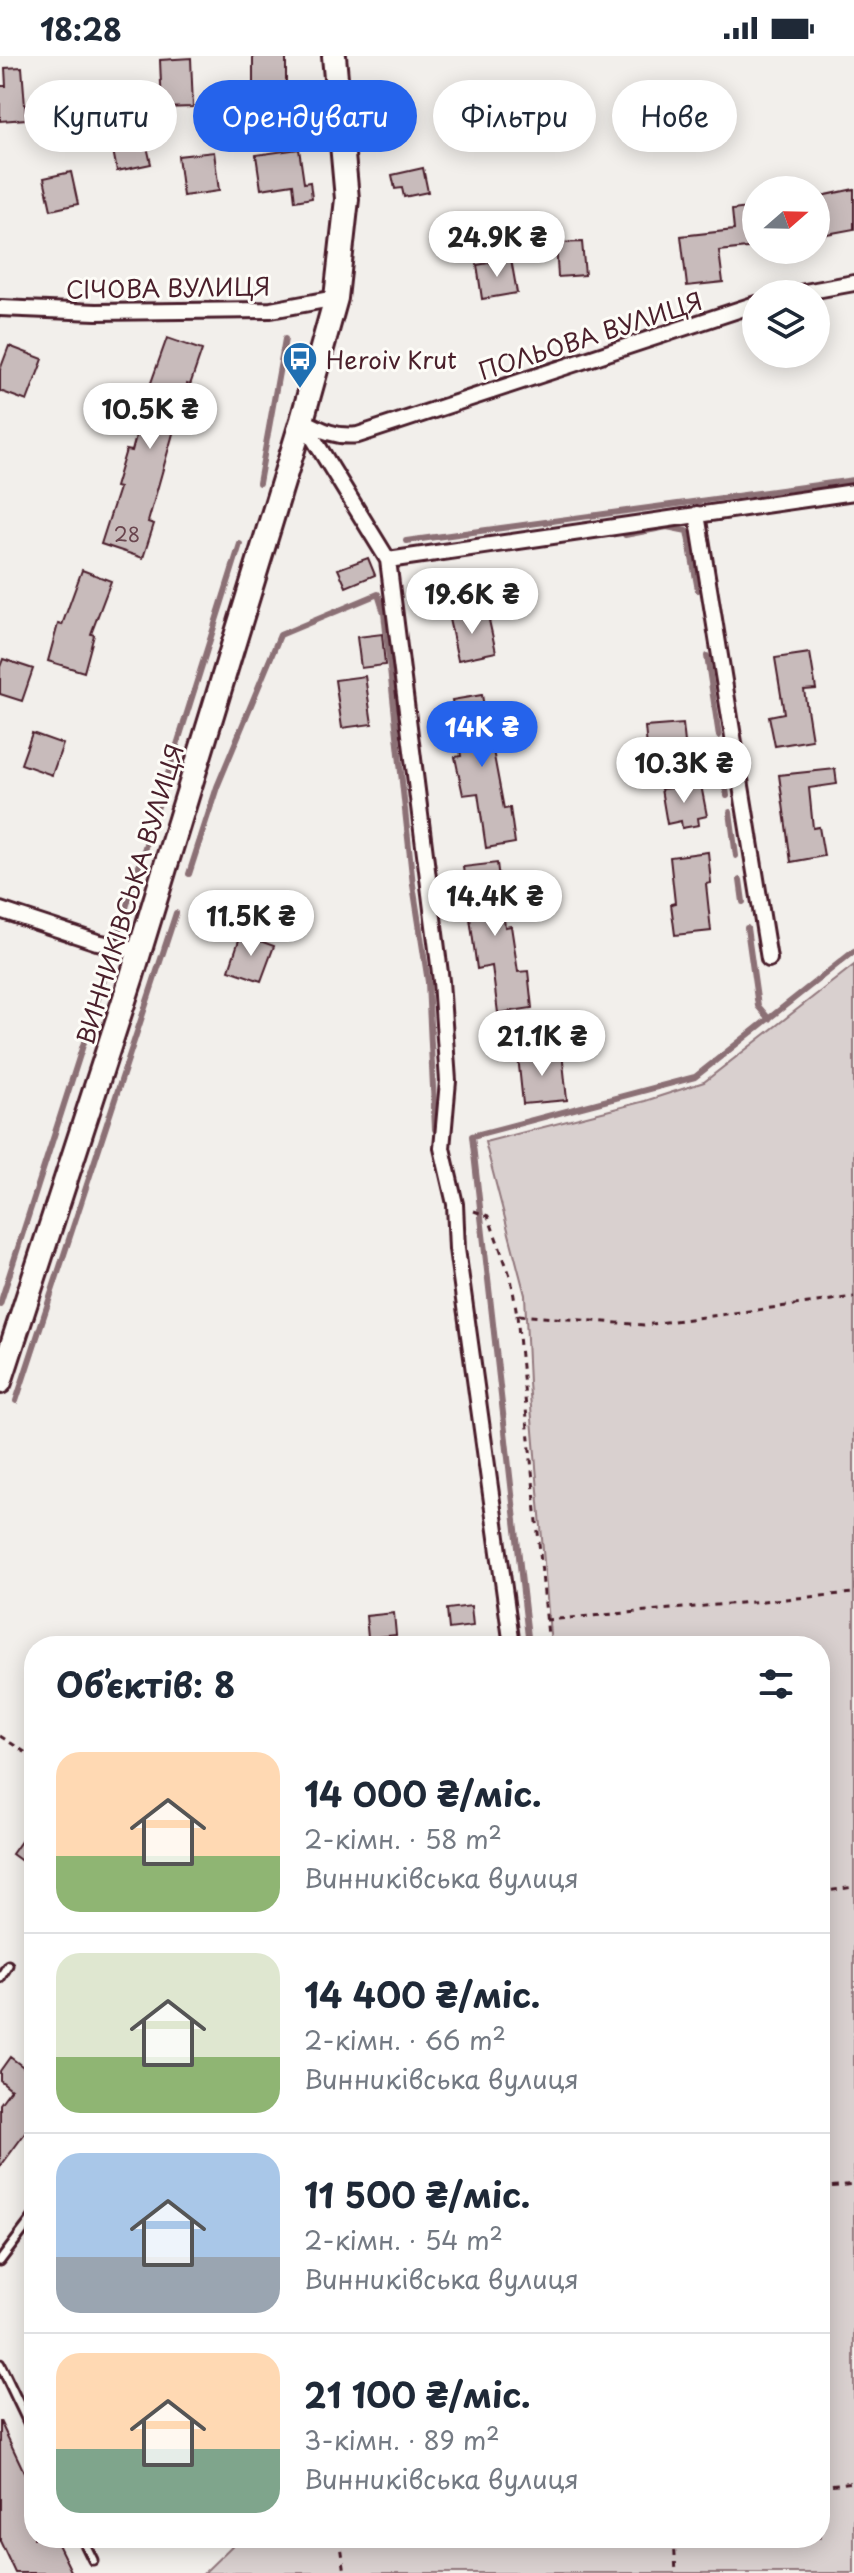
<!DOCTYPE html>
<html lang="uk">
<head>
<meta charset="utf-8">
<style>
  :root { --surface:#fff; --page:#f6f6f7; --text:#1f2937; --muted:#747a83; --line:#e0e1e3; --accent:#2563eb }
  body { margin:0; font-family:"Playpen Sans",sans-serif; background:var(--page); color:var(--text); height:100vh; display:flex; flex-direction:column; font-size:30px; white-space:nowrap }
  * { box-sizing:border-box; margin:0 }
  p { font-size:26px; color:var(--muted) }
  .icon { flex:none; width:44px; height:44px; fill:none; stroke:currentColor; stroke-width:2; stroke-linecap:round; stroke-linejoin:round }
  .map { position:relative; flex:1; overflow:hidden }
  .side { position:absolute; left:24px; top:1580px; width:806px; height:912px; display:flex; flex-direction:column; background:var(--surface); border-radius:32px; box-shadow:0 4px 20px #0003 }
  .side>* { flex:none }
  .banner { position:absolute; left:24px; top:24px; width:806px; height:72px; display:flex; gap:16px }
  .needle { width:52px; rotate:70deg }
  .controls { position:absolute; left:742px; top:120px; display:grid; gap:16px }
  .controls a { display:grid; place-items:center; width:88px; height:88px; border-radius:50%; background:var(--surface); box-shadow:0 4px 20px #0003; font-size:40px }
  .price { position:absolute; translate:-50% -68px; padding:0 18px; border-radius:28px; background:#fff; color:#222; font-size:26px; line-height:52px; filter:drop-shadow(0 2px 4px #0008) }
  .price::after { content:''; position:absolute; left:50%; top:48px; width:24px; height:18px; margin-left:-12px; background:inherit; clip-path:polygon(0 0,100% 0,50% 100%) }
  .price.current { background:var(--accent); color:#fff }
  ul { padding:0; list-style:none }
  li { display:flex; align-items:center; gap:24px; height:200px; padding:0 32px }
  li+li { border-top:2px solid var(--line) }
  li span { display:grid; place-items:center; flex:none; width:224px; height:160px; border-radius:24px; color:#555 }
  li>.icon { margin-inline-start:auto }
  span .icon { width:96px; height:96px; fill:#fffc; stroke-width:1 }
  li b { font-size:34px }
  h2 { display:flex; justify-content:space-between; align-items:center; height:96px; padding:0 32px; font-size:34px }
  .tag { padding:0 28px; border-radius:36px; background:var(--surface); box-shadow:0 4px 20px #0003; font-size:28px; line-height:72px }
  .tag.current { background:var(--accent); color:#fff }
  .status { display:flex; justify-content:space-between; align-items:center; height:56px; padding:0 40px; background:var(--surface); direction:ltr }
  .status svg { height:22px; fill:currentColor }
  .map>svg:first-child { display:block }
  .green { fill:#d9d0cf; stroke:#92787d; stroke-width:2 }
  .lines { fill:none; stroke-linecap:round; stroke-linejoin:round }
  .stream { stroke:#8b6f75; stroke-width:6 }
  .building { fill:#c8bbbb; stroke:#4a1f2b; stroke-width:2 }
  .service-casing { stroke:#4a1f2b; stroke-width:13 }
  .minor-casing { stroke:#4a1f2b; stroke-width:20 }
  .secondary-casing { stroke:#4a1f2b; stroke-width:28 }
  .path { stroke:#4a1f2b; stroke-width:3; stroke-dasharray:6 6; stroke-linecap:butt }
  .service { stroke:#fdfcf7; stroke-width:7 }
  .minor { stroke:#fdfcf7; stroke-width:14 }
  .secondary { stroke:#fdfcf7; stroke-width:22 }
  .labels { text-anchor:middle; dominant-baseline:central; stroke-width:6; stroke-linejoin:round; paint-order:stroke }
  .number-label { font-size:20px; fill:#6a464f }
  .street-label { font-size:24px; fill:#4a1f2b; stroke:#fdfcf7 }
  .poi-label { font-size:24px; fill:#4a1f2b; stroke:#fdfcf7; text-anchor:start }
</style>
</head>
<body>
<div class="status"><b>18:28</b><svg viewBox="0 0 49 12"><path d="M0 12V9h3v3zM5 12V6h3v6zM10 12V3h3v9zM15 12V0h3v12zM26 1h20v11H26zM47 4h2v5h-2z"/></svg></div>
<div class="map">
<svg width="854" height="2517" viewBox="0 0 854 2517">
  <rect width="100%" height="100%" fill="#f2efeb"/>
  <filter id="ink" filterUnits="userSpaceOnUse"><feTurbulence type="fractalNoise" baseFrequency=".0125" numOctaves="2"/><feDisplacementMap in="SourceGraphic" scale="16" xChannelSelector="R" yChannelSelector="G"/><feConvolveMatrix kernelMatrix="1 2 1 2 8 2 1 2 1" color-interpolation-filters="sRGB"/></filter>
  <g filter="url(#ink)">
    <path class="green" d="M854,909V2517H204L240,2482H820V1590H551L529,1327L525,1239L485,1086L645,1045L704,1026Z"/>
    <g class="lines">
      <path class="stream" d="M259,427L285,283
        M625,479L667,471L687,475L698,534
        M406,485L854,424
        M707,600L719,680
        M721,698L727,740
        M730,756L736,800
        M189,818L217,731L280,579L378,538L384,557L413,829L428,926L435,1073
        M740,824L743,846
        M747,872L758,950L769,963
        M119,874L240,488
        M0,1248L110,905
        M16,1345L176,857
        M529,1590L472,1080L695,1021L854,895"/>
    </g>
    <path class="building" d="M253,0H286V42L253,43Z
      M191,2L193,51L162,52L160,4Z
      M22,11L26,63L0,65V30H6L5,12Z
      M144,77L151,108L117,115L111,84Z
      M299,93L304,127L310,126L312,142L295,145L293,128L261,133L256,99Z
      M214,96L219,135L183,140L178,100Z
      M423,112L428,136L404,141L402,132L395,133L392,119Z
      M71,116L78,148L51,154L44,122Z
      M854,133V173L816,180V141Z
      M756,151V191L719,195L723,226L687,230L681,180L734,174L732,154Z
      M582,186L585,219L558,221L556,187Z
      M511,203L517,237L482,243L477,209Z
      M167,282L202,294L190,329L187,328L148,466L154,468L143,502L101,488L119,432L115,431L126,394L132,395L147,338Z
      M9,290L43,303L27,345L0,335V314Z
      M368,502L375,519L346,531L338,513Z
      M82,514L111,525L91,578L94,579L84,616L48,605L58,568L62,569Z
      M487,555L496,596L458,604L449,563Z
      M382,578L385,609L361,612L357,581Z
      M810,597L816,633L804,634L812,684L775,690L769,660L784,657L775,602Z
      M3,603L33,613L22,645L0,638V611Z
      M365,620L372,668L342,672L335,624Z
      M482,639L486,663L492,662L495,683L491,684L504,753L510,752L515,787L486,792L478,737L463,739L455,701L461,700L452,644Z
      M683,668L687,705L668,708L669,711L649,712L645,671Z
      M32,677L63,688L52,719L21,708Z
      M835,713L837,728L809,732L813,772L819,771L824,800L791,806L779,719Z
      M701,729L707,760L698,762L699,769L682,772L681,765L667,768L661,733Z
      M708,796L711,827L706,828L711,875L675,879L671,848L675,847L670,801Z
      M497,807L505,871L511,870L518,916L528,915L532,952L498,957L492,910L477,913L463,811Z
      M241,878L274,890L261,925L229,914Z
      M562,996L567,1044L523,1048L518,1000Z
      M471,1550L473,1570L449,1573L447,1553Z
      M394,1557L396,1579L368,1582L366,1560Z
      M34,1767V1814L12,1798Z
      M10,2001L34,2019V2065L0,2111V2048L11,2033L0,2024V2015Z
      M0,2365L34,2437V2482H55L72,2517H15L0,2485Z"/>
    <g class="lines">
      <defs>
        <path id="service" d="M0,1922L8,1909
          M0,2205L34,2160
          M0,2308L34,2379
          M82,2482L93,2504"/>
        <path id="minor" d="M794,238L854,227
          M0,252L96,256L271,254L336,242
          M302,364L388,504L441,925L448,1025L442,1092L455,1148L457,1193L512,1590
          M302,364C321,374 336,382 358,379L756,248
          M697,458L769,903
          M388,504L854,436
          M0,854L97,886L140,895"/>
        <path id="secondary" d="M0,1326L132,920L302,364L336,242L347,143L334,0"/>
      </defs>
      <use href="#service" class="service-casing"/>
      <use href="#minor" class="minor-casing"/>
      <use href="#secondary" class="secondary-casing"/>
      <path class="path" d="M474,1155L488,1160L511,1222L517,1259L644,1269L854,1241
        M517,1259L549,1590
        M546,1564L854,1537
        M0,1680L34,1702
        M820,1836L854,1831
        M820,2132L854,2128
        M820,2430L854,2426
        M340,2482L345,2517
        M674,2482L676,2517"/>
      <use href="#service" class="service"/>
      <use href="#minor" class="minor"/>
      <use href="#secondary" class="secondary"/>
    </g>
  </g>
  <defs>
    <symbol id="bus-pin" viewBox="-11 -11 22 30"><path d="M0 17L-7.5 6A9.5 9.5 0 1 1 7.5 6Z" fill="#1f6fb2" stroke="#fdfcf7"/><path d="M-5-6H5V4H4V6H2V4H-2V6H-4V4H-5ZM-3.5-4V0h7V-4ZM-3.5 1.2v1.5H-2V1.2ZM2 1.2v1.5H3.5V1.2Z" fill="#fff"/></symbol>
  </defs>
  <g fill-rule="evenodd">
    <use href="#bus-pin" x="280" y="283" width="40" height="54"/>
  </g>
  <g class="labels">
    <g class="number-label">
      <text x="127" y="478">28</text>
    </g>
    <g class="street-label">
      <text transform="translate(168 231) rotate(-1)">СІЧОВА ВУЛИЦЯ</text>
      <text transform="translate(590 279) rotate(-18)">ПОЛЬОВА ВУЛИЦЯ</text>
      <text transform="translate(129 838) rotate(-73)">ВИННИКІВСЬКА ВУЛИЦЯ</text>
    </g>
    <g class="poi-label">
      <text x="326" y="303">Heroiv Krut</text>
    </g>
  </g>
</svg>
<div class="controls">
<a><svg class="needle" viewBox="-14 -14 28 28"><path d="M0-13l5 13h-10z" fill="#e53935"/><path d="M0 13l5-13h-10z" fill="#747a83"/></svg></a>
<a><svg class="icon" aria-label="layers" viewBox="0 0 24 24"><path d="M12 4l9 5-9 5-9-5zM3 14l9 5 9-5"/></svg></a>
</div>
<b class="price" style="left:497px;top:223px">24.9K ₴</b>
<b class="price" style="left:150px;top:395px">10.5K ₴</b>
<b class="price" style="left:472px;top:580px">19.6K ₴</b>
<b class="price current" style="left:482px;top:713px">14K ₴</b>
<b class="price" style="left:684px;top:749px">10.3K ₴</b>
<b class="price" style="left:495px;top:882px">14.4K ₴</b>
<b class="price" style="left:251px;top:902px">11.5K ₴</b>
<b class="price" style="left:542px;top:1022px">21.1K ₴</b>
<div class="banner">
<a class="tag">Купити</a>
<a class="tag current">Орендувати</a>
<a class="tag">Фільтри</a>
<a class="tag">Нове</a>
</div>
<section class="side">
<h2>Об’єктів: 8<svg class="icon" aria-label="filters" viewBox="0 0 24 24"><path d="M4 7h16M4 17h16"/><circle cx="9" cy="7" r="2"/><circle cx="15" cy="17" r="2"/></svg></h2>
<ul>
<li><span style="background:linear-gradient(#ffd9b3 65%,#8fb573 0)"><svg class="icon" aria-label="home" viewBox="0 0 24 24"><path d="M3 11l9-7 9 7M6 9v11h12V9"/></svg></span><div><b>14 000 ₴/міс.</b><p>2-кімн. · 58 m²</p><p>Винниківська вулиця</p></div></li>
<li><span style="background:linear-gradient(#dfe7d0 65%,#8fb573 0)"><svg class="icon" aria-label="home" viewBox="0 0 24 24"><path d="M3 11l9-7 9 7M6 9v11h12V9"/></svg></span><div><b>14 400 ₴/міс.</b><p>2-кімн. · 66 m²</p><p>Винниківська вулиця</p></div></li>
<li><span style="background:linear-gradient(#a9c7e8 65%,#9aa5b1 0)"><svg class="icon" aria-label="home" viewBox="0 0 24 24"><path d="M3 11l9-7 9 7M6 9v11h12V9"/></svg></span><div><b>11 500 ₴/міс.</b><p>2-кімн. · 54 m²</p><p>Винниківська вулиця</p></div></li>
<li><span style="background:linear-gradient(#ffd9b3 60%,#7fa58c 0)"><svg class="icon" aria-label="home" viewBox="0 0 24 24"><path d="M3 11l9-7 9 7M6 9v11h12V9"/></svg></span><div><b>21 100 ₴/міс.</b><p>3-кімн. · 89 m²</p><p>Винниківська вулиця</p></div></li>
</ul>
</section>
</div>
</body>
</html>
